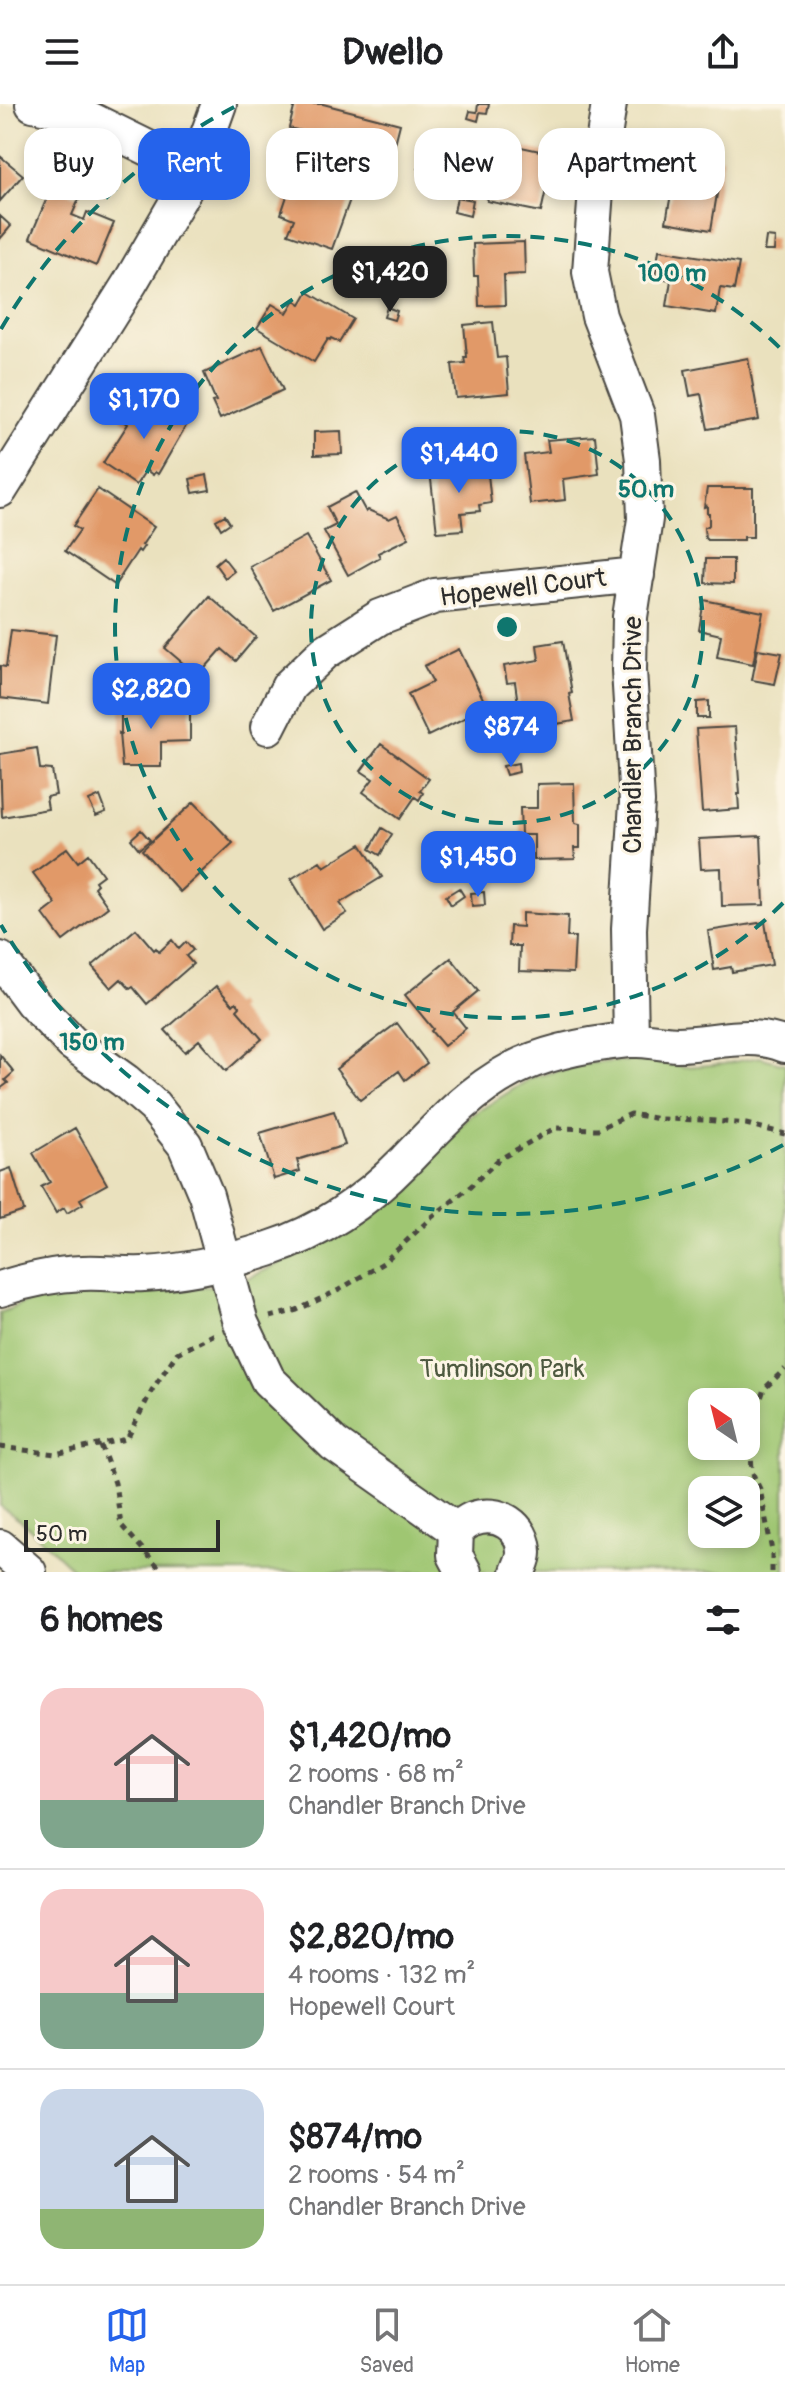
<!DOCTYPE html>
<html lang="en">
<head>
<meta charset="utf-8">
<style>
  :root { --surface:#fff; --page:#f6f6f6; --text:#202124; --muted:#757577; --line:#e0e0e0; --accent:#2563eb }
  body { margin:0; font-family:Pangolin,sans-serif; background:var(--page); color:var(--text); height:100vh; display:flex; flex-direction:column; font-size:30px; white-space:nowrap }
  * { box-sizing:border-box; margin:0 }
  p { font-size:26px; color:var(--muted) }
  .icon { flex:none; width:44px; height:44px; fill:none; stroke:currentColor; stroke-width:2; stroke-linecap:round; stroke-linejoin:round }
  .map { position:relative; height:1468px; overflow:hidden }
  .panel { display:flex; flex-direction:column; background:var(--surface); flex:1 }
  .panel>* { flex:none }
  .top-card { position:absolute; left:24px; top:24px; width:738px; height:72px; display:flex; gap:16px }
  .needle { width:52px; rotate:325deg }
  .fabs { position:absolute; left:688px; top:1284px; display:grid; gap:16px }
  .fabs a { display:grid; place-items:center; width:72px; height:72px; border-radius:16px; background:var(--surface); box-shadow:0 4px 12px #0003; font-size:40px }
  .scale { position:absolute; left:24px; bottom:20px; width:196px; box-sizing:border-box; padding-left:8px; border:4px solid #2b2b2b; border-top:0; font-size:22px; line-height:28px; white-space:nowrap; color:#2b2b2b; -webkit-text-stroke:6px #fcf5e5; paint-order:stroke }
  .price { position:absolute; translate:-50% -68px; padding:0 18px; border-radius:16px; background:var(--accent); color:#fff; font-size:26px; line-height:52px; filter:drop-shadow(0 2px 4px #0008) }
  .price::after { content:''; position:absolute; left:50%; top:48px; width:24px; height:18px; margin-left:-12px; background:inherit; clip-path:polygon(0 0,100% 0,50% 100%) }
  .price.active { background:#222; color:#fff }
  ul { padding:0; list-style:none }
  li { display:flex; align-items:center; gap:24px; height:200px; padding:0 40px }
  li+li { border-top:2px solid var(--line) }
  li span { display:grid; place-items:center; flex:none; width:224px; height:160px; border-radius:24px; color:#555 }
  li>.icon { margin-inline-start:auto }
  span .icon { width:96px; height:96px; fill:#fffc; stroke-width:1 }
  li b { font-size:34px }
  h2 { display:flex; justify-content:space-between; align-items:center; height:96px; padding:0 40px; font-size:34px }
  .chip { padding:0 28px; border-radius:24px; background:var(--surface); box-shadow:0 4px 12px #0003; font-size:28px; line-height:72px }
  .chip.active { background:var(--accent); color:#fff }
  header { display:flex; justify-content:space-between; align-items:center; height:104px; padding:0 40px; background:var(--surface); font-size:36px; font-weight:700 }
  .dock { display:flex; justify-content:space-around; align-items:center; height:112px; border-top:2px solid var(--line); background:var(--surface); font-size:22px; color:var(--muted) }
  .dock a { display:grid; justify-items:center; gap:4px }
  .dock .active { color:var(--accent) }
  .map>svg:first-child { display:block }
  .green { fill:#9fc672; stroke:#65784e; stroke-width:2; fill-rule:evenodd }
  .building { fill:#e19968 }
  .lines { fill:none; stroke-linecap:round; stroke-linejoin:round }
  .minor-casing { stroke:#484641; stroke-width:38 }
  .path { stroke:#484641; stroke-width:5; stroke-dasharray:6 6; stroke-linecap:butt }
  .minor { stroke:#fff; stroke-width:34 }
  .ring { fill:none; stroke:#0f766e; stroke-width:4; stroke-dasharray:14 10 }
  .labels { text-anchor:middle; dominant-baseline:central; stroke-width:6; stroke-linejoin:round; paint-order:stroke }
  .street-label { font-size:26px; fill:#2b2b2b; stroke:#fcf5e5 }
  .park-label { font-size:26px; fill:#4e5a40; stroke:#fcf5e5 }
  .centre { fill:#0f766e; stroke:#fcf5e5; stroke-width:4 }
  .ring-label { font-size:24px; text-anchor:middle; font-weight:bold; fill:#0f766e; stroke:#fcf5e5; stroke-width:6; stroke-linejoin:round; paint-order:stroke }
</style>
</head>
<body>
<header><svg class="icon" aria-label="menu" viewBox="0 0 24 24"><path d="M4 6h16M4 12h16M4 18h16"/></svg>Dwello<svg class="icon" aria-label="share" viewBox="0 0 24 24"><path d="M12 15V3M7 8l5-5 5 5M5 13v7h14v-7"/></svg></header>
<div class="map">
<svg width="785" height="1468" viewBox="0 0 785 1468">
  <rect width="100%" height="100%" fill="#fcf5e5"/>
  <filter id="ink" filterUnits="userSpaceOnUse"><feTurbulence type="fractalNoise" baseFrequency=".0125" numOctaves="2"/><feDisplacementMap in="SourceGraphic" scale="16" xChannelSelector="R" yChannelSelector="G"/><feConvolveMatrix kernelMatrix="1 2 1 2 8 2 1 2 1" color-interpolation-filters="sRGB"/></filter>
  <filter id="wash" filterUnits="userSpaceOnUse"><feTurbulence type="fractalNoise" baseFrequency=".006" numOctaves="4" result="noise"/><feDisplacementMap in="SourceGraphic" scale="32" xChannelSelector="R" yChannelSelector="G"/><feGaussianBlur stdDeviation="1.8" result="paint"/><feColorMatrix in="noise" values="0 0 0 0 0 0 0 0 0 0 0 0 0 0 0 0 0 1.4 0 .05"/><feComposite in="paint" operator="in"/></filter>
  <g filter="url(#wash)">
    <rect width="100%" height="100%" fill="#eae1be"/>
    <path class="green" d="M759,953L785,960V1468H76L25,1420L0,1402V1209L46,1190L151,1187L211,1182L251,1173L319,1141L380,1102L469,1013L533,973L592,959L645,956L685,963L724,960ZM702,1298H746V1342H702ZM702,1386H746V1430H702Z"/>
    <g id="blocks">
      <path class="building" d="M295,0H323L400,20L386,75L361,69L368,43L289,24Z
        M478,0H489L487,9L480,8L478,17L468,14L470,7L477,8Z
        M498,38L554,50L541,108L487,97L488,94L474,91L481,56L493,58Z
        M420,49L431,50L430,65L418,64Z
        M690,49L723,54L711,126L666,118L676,62L685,63Z
        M0,52L23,71L0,97Z
        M309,72L353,87L332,145L288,130L294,115L281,110L292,77L305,82Z
        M52,82L80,93L72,111L84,116L87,108L114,119L96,162L30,134Z
        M457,93L473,96L470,112L454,108Z
        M0,112L11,122L0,135Z
        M766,133L775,134L774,147H764Z
        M524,138L525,170L504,171L505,201L479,202L478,172H474L473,140Z
        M659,146L739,159L734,186L720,184L716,210L667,202L671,176L655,173Z
        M308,188L353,215L339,238L331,234L330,236L328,235L314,258L257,224L272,200L287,209L295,196L301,200Z
        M387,203L397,207L394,216L384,213Z
        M493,218L497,254L506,253L509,289L456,294L452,260L465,259L464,253H467L464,221Z
        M262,242L283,286L220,315L212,298L216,297L204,269Z
        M748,254L759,316L708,325L701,290L690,292L685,266Z
        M137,291L157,305L159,302L187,320L158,370L155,368L153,371L146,366L136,381L103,359L128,320L121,315Z
        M341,327L342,350L314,351V328Z
        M595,332L599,370L563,375L565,396L530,400L524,351L549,348L547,336Z
        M487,361L491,399L479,401L480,407L461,409L463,426L437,428L430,367Z
        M207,371L210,386L193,389L190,375Z
        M707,384H753V433H744V436H707L705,434L704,424L709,421V409H707V402L704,403Z
        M98,385L154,423L142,441L144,442L140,448L138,446L115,481L65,447L80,426L73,422Z
        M355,388L366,408L368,406L389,415L397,411L409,434L378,449L380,453L348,471L324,427L336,421L327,403Z
        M225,411L230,419L221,425L216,416Z
        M306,432L331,476L274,507L250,463Z
        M223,453L234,467L225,474L215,460Z
        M706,455H733V480L705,479Z
        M209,492L256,533L236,557L222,545L198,572L165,544Z
        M704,496L763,508L753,560L717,553L721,531L699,526Z
        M11,526L56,531L48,600L0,594V562L6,563Z
        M563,537L572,589L569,590L574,617L545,622L542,603L519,607L515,578L507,579L504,562L539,556L537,541Z
        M459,545L487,603L428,632L408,590L433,578L424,562Z
        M758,545L782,549L775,580L752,576Z
        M709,597V614H697V598Z
        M190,599V637L161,638V663H122L119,629L121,630V600Z
        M735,623L740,690H738L739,705L702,708L696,625Z
        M381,640L429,675L420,687L423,689L419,696L415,693L400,715L363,688L373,675L361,667Z
        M37,644L40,665L52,666L56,691L46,693L48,705L2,713L0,650Z
        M518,659L519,668L506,671L503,662Z
        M574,679L575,719L580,720V744H574L575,755L534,756V731H521L520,704H537V680Z
        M100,692L106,708L96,712L89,697Z
        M194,698L233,739L180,788L142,746Z
        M382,724L392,730L380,751L370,745Z
        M141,726L150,736L139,745L131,735Z
        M761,732L764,801L722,802L721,764L701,765L699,735Z
        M361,740L382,773L340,799L347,809L322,825L291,775L320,757L324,763Z
        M67,744L78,758L88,750L103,771L95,777L97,780L94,783L108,803L63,837L43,810L56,800L33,769Z
        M455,747H472V767H456Z
        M459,784L464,792L451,801L446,792Z
        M484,788L485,801L472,802L471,789Z
        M522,809L568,812L567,833H575L573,869L519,867L520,842H509L510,822L522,823Z
        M765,818L772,861L732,868L731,863L714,866L708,827Z
        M136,825L154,846L156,844L159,848L172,836L179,845L186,838L193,846L186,852L193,860L147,900L133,883L130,885L121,875L111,884L92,862Z
        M451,854L478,887L453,908L466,924L444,942L431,927L433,925L405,891Z
        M216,882L233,901L236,898L240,903L237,906L262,935L226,967L199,936L185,948L165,926Z
        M397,919L427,959L405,976L399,967L360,996L336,965Z
        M0,951L14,968L5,976L8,979L0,985Z
        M334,1007L345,1041L297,1056L300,1067L274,1075L260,1029Z
        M75,1024L107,1080L80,1095L83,1100L67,1109L64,1104L56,1109L41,1083L50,1078L33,1049Z
        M11,1064L24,1107L0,1115V1068Z"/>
    </g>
  </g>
  <g filter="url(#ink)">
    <use href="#blocks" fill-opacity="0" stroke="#484641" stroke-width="2"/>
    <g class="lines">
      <defs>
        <path id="minor" d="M33,0L77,9L195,67
          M609,0L596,86L590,168L599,212L637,311L643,356L645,415L630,513L629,566L637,698L629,825L631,936
          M0,386L130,179L195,67L219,0
          M268,623L289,582L325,548L380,513L435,492L637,471
          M0,855L33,899L72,939L125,977L154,1002L185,1041L206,1091L241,1219L268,1276L334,1340L456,1426
          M0,1185C27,1176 55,1170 83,1169C103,1168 124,1171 144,1170C186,1168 229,1158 269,1145C321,1128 367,1096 405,1057C438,1023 469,988 511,966C545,948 590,940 628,936C644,935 661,939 677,940C712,940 751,926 785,941
          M456,1426C461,1423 467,1417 473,1415C498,1406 524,1422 524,1449C524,1455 520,1462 518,1468
          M456,1426L455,1451L464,1468
          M0,1443L29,1468"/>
      </defs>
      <use href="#minor" class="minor-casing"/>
      <path class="path" d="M270,1213L297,1206L339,1186L383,1159L432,1113L470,1083L498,1056L555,1024L598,1025L631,1010L660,1015L704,1016L746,1020L785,1030
        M101,1342L115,1379L121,1421L163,1468
        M0,1343L55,1350L127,1335L152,1286L177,1249L215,1230
        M772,1468V1447L760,1385L752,1368L750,1326L764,1285L785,1265"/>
      <use href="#minor" class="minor"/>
    </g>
  </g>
  <g class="ring">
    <circle cx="507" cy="523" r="196"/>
    <path d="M783 799A391 391 0 1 1 783 247"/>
    <path d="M783 1041A587 587 0 0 1 1 821M1 225A587 587 0 0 1 236 2"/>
  </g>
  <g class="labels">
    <g class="street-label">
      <text transform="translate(523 484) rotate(-7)">Hopewell Court</text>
      <text transform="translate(633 631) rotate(-90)">Chandler Branch Drive</text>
    </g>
    <g class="park-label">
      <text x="502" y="1265">Tumlinson Park</text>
    </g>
  </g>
  <circle cx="507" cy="523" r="12" class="centre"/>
  <g class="ring-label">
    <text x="672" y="177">100 m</text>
    <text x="646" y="393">50 m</text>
    <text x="92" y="946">150 m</text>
  </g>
</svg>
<div class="fabs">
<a><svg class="needle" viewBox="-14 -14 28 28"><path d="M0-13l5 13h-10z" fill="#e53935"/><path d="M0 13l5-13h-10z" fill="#757577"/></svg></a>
<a><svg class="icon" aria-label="layers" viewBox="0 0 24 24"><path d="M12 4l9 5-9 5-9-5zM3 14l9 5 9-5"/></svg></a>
</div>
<div class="scale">50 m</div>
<b class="price active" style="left:390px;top:210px">$1,420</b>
<b class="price" style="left:144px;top:337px">$1,170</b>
<b class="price" style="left:459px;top:391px">$1,440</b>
<b class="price" style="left:151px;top:627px">$2,820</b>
<b class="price" style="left:511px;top:665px">$874</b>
<b class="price" style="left:478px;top:795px">$1,450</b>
<div class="top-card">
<a class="chip">Buy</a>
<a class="chip active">Rent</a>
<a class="chip">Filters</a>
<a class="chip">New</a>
<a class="chip">Apartment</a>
</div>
</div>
<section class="panel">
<h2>6 homes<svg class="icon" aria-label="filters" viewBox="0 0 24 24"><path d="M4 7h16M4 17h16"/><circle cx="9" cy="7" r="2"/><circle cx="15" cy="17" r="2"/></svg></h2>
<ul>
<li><span style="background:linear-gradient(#f6c9c9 70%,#7fa58c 0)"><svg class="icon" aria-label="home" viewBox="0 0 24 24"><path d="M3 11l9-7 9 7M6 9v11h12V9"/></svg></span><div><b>$1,420/mo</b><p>2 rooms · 68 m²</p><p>Chandler Branch Drive</p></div></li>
<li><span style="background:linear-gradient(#f6c9c9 65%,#7fa58c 0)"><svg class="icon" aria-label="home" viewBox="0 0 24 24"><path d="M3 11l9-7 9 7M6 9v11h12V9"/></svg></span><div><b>$2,820/mo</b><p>4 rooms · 132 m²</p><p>Hopewell Court</p></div></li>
<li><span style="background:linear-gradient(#c9d6e8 75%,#8fb573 0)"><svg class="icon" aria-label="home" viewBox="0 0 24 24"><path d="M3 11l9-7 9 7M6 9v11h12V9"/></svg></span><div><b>$874/mo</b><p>2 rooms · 54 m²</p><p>Chandler Branch Drive</p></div></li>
</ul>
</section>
<nav class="dock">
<a class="active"><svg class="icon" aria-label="map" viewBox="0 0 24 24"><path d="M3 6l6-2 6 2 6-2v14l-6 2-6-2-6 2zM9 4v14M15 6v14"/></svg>Map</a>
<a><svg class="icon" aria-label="saved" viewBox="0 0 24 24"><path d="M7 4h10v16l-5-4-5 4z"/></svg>Saved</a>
<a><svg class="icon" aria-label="home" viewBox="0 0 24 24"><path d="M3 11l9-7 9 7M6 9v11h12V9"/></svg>Home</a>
</nav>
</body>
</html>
